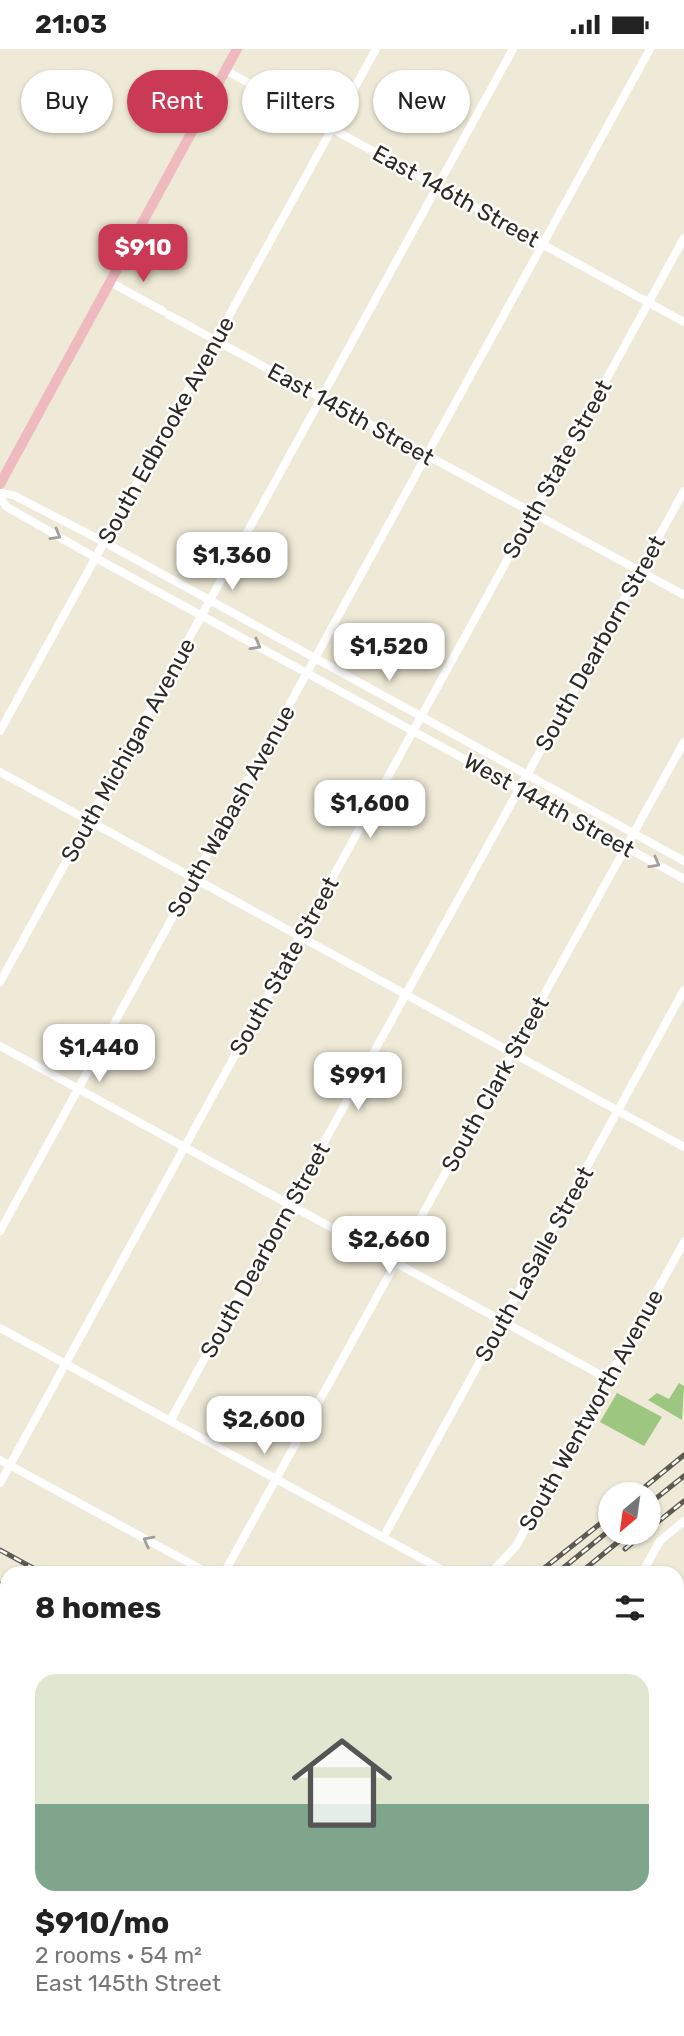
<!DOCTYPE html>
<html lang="en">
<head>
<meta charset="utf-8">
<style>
  :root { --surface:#fff; --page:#f6f6f6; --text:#222; --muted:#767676; --accent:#ca3a55 }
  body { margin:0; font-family:Rubik,sans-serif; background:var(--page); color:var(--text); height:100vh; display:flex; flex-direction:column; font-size:26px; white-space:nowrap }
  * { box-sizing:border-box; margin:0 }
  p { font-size:23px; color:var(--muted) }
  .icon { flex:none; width:38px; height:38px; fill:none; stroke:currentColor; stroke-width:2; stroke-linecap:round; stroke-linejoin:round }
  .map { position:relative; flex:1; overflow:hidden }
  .panel { position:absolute; left:0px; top:1517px; width:684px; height:471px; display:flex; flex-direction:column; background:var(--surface); border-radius:21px 21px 0 0; box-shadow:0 2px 5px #0004 }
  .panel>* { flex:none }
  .guide { position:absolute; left:21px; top:21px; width:642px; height:63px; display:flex; gap:14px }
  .needle { width:46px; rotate:209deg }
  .buttons { position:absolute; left:598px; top:1433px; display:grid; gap:14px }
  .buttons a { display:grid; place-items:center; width:63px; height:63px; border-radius:50%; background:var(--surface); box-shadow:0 2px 5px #0004; font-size:35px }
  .price { position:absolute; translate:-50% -60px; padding:0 16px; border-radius:14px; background:#fff; color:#222; font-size:23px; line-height:46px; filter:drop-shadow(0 2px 4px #0008) }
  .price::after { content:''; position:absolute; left:50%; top:42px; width:21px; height:16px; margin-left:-10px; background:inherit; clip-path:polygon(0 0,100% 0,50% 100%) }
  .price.active { background:var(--accent); color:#fff }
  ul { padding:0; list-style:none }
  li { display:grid; align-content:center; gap:14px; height:371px; padding:0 35px }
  li span { display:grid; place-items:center; height:217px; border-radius:21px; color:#555 }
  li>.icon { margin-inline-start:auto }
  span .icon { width:126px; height:126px; fill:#fffc; stroke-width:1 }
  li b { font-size:30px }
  h2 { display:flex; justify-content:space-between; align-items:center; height:84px; padding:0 35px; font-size:30px }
  .chip { padding:0 24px; border-radius:32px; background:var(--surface); box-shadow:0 2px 5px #0004; font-size:24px; line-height:63px }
  .chip.active { background:var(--accent); color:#fff }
  .status { display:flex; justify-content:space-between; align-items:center; height:49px; padding:0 35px; background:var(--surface); direction:ltr }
  .status svg { height:19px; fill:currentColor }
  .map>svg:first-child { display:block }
  .green { fill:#9dc781 }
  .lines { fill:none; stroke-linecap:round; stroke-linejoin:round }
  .minor { stroke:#fff; stroke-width:8 }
  .major { stroke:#eebac0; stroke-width:10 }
  .rail-casing { stroke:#5d5b51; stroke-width:5 }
  .rail { stroke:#fff; stroke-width:2.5; stroke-dasharray:8; stroke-linecap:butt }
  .oneway { stroke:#a09f9c }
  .labels { text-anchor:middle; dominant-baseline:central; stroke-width:5; stroke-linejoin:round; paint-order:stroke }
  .street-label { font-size:23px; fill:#2b2a23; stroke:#fff }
</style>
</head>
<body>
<div class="status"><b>21:03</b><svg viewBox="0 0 49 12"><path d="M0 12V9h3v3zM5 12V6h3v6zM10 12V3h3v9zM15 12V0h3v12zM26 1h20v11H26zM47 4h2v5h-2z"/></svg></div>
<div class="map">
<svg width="684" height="1987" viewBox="0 0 684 1987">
  <rect width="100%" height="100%" fill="#efead7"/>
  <path class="green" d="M679,1334L684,1337L682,1371L648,1351L657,1344L669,1350Z
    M617,1344L662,1368L644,1397L600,1373Z"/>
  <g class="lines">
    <path class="minor" d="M225,21L684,273
      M110,233L163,262
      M169,266L684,546
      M0,444L13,446L104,493L684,812
      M0,449L7,458L96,509L684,830
      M0,682L376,0
      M0,723L684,1098
      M0,933L513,0
      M0,997L608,1330
      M0,1182L650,0
      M0,1279L448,1524
      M170,1372L684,442
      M0,1411L208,1524
      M0,1434L684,189
      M383,1489L684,941
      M224,1524L684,693
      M491,1524L516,1497L684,1193
      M642,1524L660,1492L684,1472
      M0,1558L7,1562
      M677,1649L684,1653
      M0,1683L7,1670
      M677,1708L684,1696
      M0,1843L7,1846
      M677,1849L684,1853
      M0,1919L7,1914
      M677,1957L682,1949
      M253,1981L264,1987
      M110,1987L113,1981
      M384,1987L388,1981
      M523,1987L526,1981
      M661,1987L664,1981"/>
    <path class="major" d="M0,435L237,0"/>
    <defs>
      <path id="rail" d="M635,1446L684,1406
        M649,1455L684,1427
        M649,1480L684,1452
        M625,1500L644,1484
        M0,1501L42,1524
        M538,1524L611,1466
        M557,1524L611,1480
        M580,1524L629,1484
        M0,1535L7,1539
        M677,1906L684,1910
        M0,1977L7,1971
        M11,1987L18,1981
        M26,1987L33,1981"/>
    </defs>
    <use href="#rail" class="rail-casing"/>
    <use href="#rail" class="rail"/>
  </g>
  <defs><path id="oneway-chevron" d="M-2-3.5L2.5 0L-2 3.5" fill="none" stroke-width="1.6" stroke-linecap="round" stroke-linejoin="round" transform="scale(1.75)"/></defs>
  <g class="oneway">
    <use href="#oneway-chevron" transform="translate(56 486) rotate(30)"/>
    <use href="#oneway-chevron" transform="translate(256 596) rotate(29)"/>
    <use href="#oneway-chevron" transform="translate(655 814) rotate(29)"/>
    <use href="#oneway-chevron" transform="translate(148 1492) rotate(-152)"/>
  </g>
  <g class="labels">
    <g class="street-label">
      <text transform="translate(456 147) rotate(29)">East 146th Street</text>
      <text transform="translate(351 365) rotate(29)">East 145th Street</text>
      <text transform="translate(166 381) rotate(-61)">South Edbrooke Avenue</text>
      <text transform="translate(557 420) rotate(-61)">South State Street</text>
      <text transform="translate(600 594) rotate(-61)">South Dearborn Street</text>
      <text transform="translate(128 701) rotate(-61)">South Michigan Avenue</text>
      <text transform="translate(549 756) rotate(29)">West 144th Street</text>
      <text transform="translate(231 762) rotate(-61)">South Wabash Avenue</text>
      <text transform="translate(284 917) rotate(-61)">South State Street</text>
      <text transform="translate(495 1035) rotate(-61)">South Clark Street</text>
      <text transform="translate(265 1201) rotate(-61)">South Dearborn Street</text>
      <text transform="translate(534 1215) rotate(-61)">South LaSalle Street</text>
      <text transform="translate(591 1361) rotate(-61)">South Wentworth Avenue</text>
    </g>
  </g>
</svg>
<div class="buttons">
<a><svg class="needle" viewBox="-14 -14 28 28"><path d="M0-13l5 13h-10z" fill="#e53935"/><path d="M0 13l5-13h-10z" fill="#767676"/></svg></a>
</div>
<b class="price active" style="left:143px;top:235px">$910</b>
<b class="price" style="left:232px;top:543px">$1,360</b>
<b class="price" style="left:389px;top:634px">$1,520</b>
<b class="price" style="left:370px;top:791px">$1,600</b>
<b class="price" style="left:99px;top:1035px">$1,440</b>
<b class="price" style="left:358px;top:1063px">$991</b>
<b class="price" style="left:389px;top:1227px">$2,660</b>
<b class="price" style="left:264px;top:1407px">$2,600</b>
<div class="guide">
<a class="chip">Buy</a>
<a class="chip active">Rent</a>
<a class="chip">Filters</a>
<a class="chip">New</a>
</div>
<section class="panel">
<h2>8 homes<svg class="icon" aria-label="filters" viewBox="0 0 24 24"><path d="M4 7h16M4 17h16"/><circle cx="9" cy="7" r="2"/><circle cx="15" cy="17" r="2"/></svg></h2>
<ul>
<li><span style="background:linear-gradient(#dfe7d0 60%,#7fa58c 0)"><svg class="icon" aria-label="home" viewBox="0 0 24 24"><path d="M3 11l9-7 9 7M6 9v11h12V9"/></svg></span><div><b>$910/mo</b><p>2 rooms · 54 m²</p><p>East 145th Street</p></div></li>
</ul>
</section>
</div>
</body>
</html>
